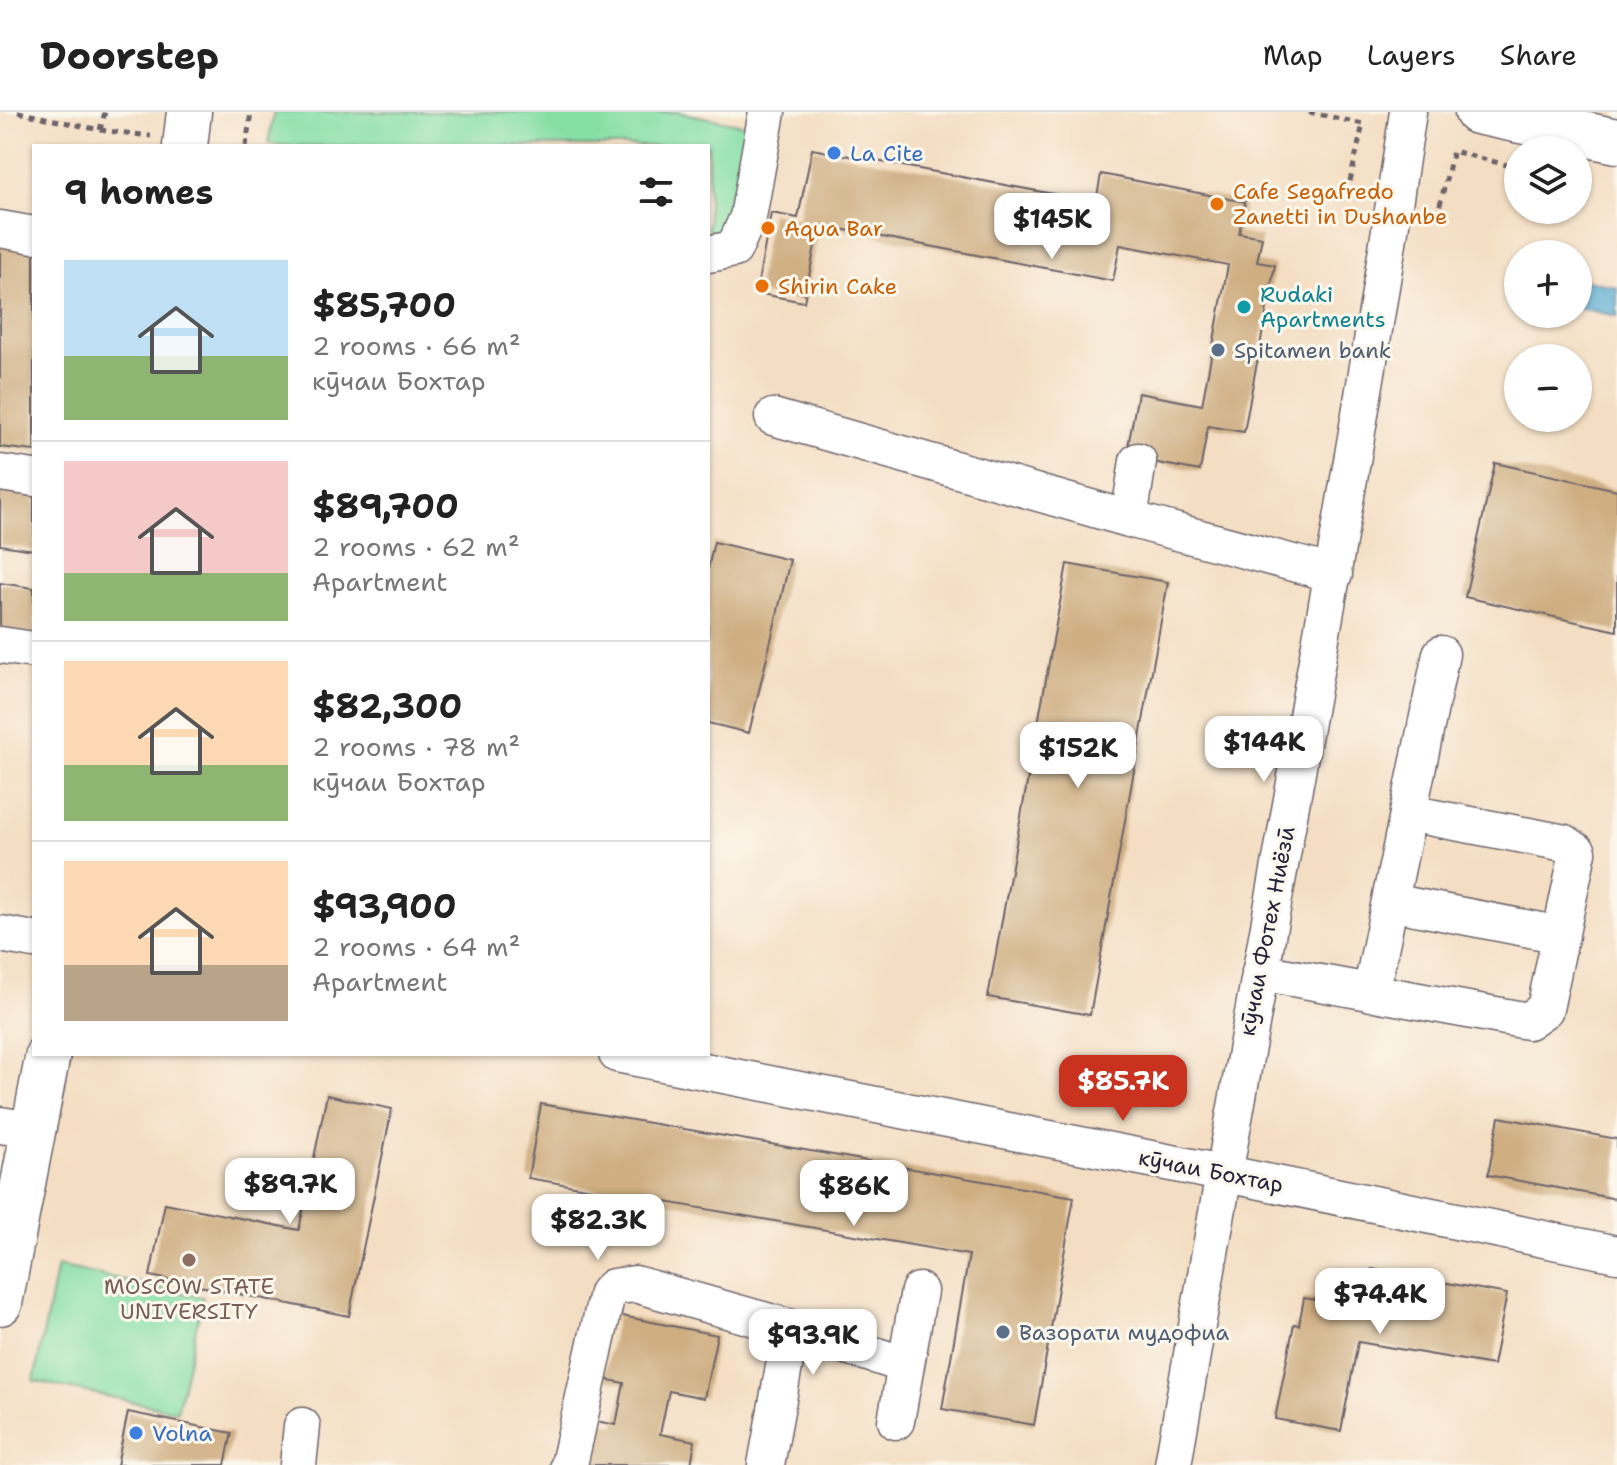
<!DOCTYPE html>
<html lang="en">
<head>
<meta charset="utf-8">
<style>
  :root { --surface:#fff; --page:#f6f6f6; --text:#222; --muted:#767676; --line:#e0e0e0; --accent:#c8321e }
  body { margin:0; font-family:"Shantell Sans",sans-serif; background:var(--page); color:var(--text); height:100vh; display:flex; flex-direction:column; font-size:30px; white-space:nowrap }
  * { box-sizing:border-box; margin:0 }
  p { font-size:26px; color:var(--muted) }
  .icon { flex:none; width:44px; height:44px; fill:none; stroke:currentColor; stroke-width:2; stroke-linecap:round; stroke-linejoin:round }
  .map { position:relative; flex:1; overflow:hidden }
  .panel { position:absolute; left:32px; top:32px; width:678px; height:912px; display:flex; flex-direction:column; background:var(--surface); border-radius:0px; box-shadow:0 2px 6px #0004 }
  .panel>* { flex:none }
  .fabs { position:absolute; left:1504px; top:24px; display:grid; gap:16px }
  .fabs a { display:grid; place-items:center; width:88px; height:88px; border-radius:50%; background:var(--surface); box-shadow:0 2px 6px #0004; font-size:40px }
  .price { position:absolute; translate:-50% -68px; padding:0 18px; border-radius:16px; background:#fff; color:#222; font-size:26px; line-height:52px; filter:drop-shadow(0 2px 4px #0008) }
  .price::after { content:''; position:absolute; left:50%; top:48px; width:24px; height:18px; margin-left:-12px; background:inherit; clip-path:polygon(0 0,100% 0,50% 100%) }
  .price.current { background:var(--accent); color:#fff }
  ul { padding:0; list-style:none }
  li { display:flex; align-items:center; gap:24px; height:200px; padding:0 32px }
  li+li { border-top:2px solid var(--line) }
  li span { display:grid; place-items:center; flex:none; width:224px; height:160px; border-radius:0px; color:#555 }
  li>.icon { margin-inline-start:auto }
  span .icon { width:96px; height:96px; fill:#fffc; stroke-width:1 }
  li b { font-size:34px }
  h2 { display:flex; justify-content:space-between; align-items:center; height:96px; padding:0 32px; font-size:34px }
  header { display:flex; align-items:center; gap:48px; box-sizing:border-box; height:112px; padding:0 40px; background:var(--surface); border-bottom:2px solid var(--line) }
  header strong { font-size:38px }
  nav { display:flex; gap:44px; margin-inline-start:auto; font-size:28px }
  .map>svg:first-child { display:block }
  .green { fill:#86dfa5; stroke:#548070; stroke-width:2 }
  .water { fill:#54aad0; stroke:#3b6686; stroke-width:2 }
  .building { fill:#cfae82 }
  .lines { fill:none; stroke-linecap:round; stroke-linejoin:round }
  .minor-casing { stroke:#6c646b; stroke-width:39 }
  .major-casing { stroke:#6c646b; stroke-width:47 }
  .highway-casing { stroke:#6c646b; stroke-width:47 }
  .path { stroke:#6c646b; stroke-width:5; stroke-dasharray:6 6; stroke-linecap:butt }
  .minor { stroke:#fff; stroke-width:36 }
  .major { stroke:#fff; stroke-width:44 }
  .highway { stroke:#fff; stroke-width:44 }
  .shop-dot { fill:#3f7fe0; stroke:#fbf7ec; stroke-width:3 }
  .food-dot { fill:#e8710a; stroke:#fbf7ec; stroke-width:3 }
  .culture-dot { fill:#0f9aa8; stroke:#fbf7ec; stroke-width:3 }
  .service-dot { fill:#5c6f8a; stroke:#fbf7ec; stroke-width:3 }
  .education-dot { fill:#8d6e63; stroke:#fbf7ec; stroke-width:3 }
  .labels { text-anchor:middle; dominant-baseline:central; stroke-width:6; stroke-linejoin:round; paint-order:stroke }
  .shop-label { font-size:22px; fill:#366cbe; stroke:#fbf7ec; text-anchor:start }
  .food-label { font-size:22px; fill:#c56008; stroke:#fbf7ec; text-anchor:start }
  .culture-label { font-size:22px; fill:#0d838f; stroke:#fbf7ec; text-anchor:start }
  .service-label { font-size:22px; fill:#4e5e75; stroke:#fbf7ec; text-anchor:start }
  .street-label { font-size:22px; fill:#22223b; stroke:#fbf7ec }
  .education-label { font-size:22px; fill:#785e54; stroke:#fbf7ec }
</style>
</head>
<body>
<header>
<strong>Doorstep</strong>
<nav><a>Map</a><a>Layers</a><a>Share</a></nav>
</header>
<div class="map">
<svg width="1617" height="1353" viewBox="0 0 1617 1353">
  <rect width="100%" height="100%" fill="#fbf7ec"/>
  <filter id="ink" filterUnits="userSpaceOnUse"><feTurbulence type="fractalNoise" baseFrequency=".0125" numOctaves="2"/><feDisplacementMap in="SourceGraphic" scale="16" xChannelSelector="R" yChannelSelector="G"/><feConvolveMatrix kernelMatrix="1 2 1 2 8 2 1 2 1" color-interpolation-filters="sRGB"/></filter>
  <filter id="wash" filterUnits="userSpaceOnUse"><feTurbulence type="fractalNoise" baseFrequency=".006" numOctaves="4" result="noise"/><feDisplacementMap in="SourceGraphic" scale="32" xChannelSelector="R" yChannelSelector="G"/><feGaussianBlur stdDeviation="1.8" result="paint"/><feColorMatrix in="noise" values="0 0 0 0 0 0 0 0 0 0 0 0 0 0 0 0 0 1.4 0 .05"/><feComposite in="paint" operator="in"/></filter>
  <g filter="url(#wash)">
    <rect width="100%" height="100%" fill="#f4dec3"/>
    <path class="green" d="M274,0H678L749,14L727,123L708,119V34H283L268,31Z
      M57,1154L203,1185L177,1299L34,1269Z"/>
    <path class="water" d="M1578,166L1617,175V204L1578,196Z"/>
    <g id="blocks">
      <path class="building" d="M812,37L1096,90L1101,62L1245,90L1239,121L1262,125L1257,150L1275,153L1244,320L1208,314L1200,359L1126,345L1138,281L1202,293L1228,153L1120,133L1113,169L819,113L804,190L756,181L771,101L798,106Z
        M0,134L34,137V339L0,335Z
        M1495,351L1617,378V519L1465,485Z
        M0,375L34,380V438L0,433Z
        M714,430L790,448L749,621L708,611V457Z
        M1067,452L1168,470L1090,903L988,885Z
        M0,471L34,476V522L0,518Z
        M327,983L392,997L349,1204L150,1164L165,1091L299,1118Z
        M541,992L1074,1085L1034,1313L942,1297L969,1143L528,1066Z
        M1499,1005L1617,1027V1087L1488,1063Z
        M1372,1157L1507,1182L1493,1253L1358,1230L1341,1319L1275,1307L1294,1212L1299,1213L1304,1186L1316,1188L1319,1175L1332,1166L1342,1167L1352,1177L1364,1179L1367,1162H1371Z
        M617,1203L717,1223L704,1286L669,1279L660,1322L695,1329L691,1353H587L596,1309L616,1313L624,1271L604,1267Z
        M128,1300L232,1321L225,1353H117Z"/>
    </g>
  </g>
  <g filter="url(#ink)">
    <use href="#blocks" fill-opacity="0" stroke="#6c646b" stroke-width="2"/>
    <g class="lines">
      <defs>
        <path id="minor" d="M0,117L34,123
          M708,142L734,137L748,105L767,0
          M773,305L1129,407
          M1138,349L1129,407L1334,462
          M0,361L34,366
          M0,533L34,538
          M1390,790L1561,823
          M0,822L34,828
          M1260,860L1528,909L1545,897L1578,740L1565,731L1408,701
          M1371,881L1441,542
          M617,942L1222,1061L1617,1142
          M0,1013L34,1018
          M896,1309L919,1179
          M298,1353L302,1314
          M569,1353L607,1181L613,1175L635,1172L791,1216
          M766,1353L791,1216L905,1253
          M1173,1353C1249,902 1341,453 1408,0"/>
        <path id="major" d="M185,34L189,0
          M0,1191L48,942"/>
        <path id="highway" d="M1477,0L1617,29"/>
      </defs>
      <use href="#minor" class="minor-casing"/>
      <use href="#major" class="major-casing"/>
      <use href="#highway" class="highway-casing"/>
      <path class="path" d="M18,0L100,18L151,24
        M1309,0L1363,12L1348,78
        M100,18L105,0
        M246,34L251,0
        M1437,105L1453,39L1507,53"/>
      <use href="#minor" class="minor"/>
      <use href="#major" class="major"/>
      <use href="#highway" class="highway"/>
    </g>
  </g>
  <g class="shop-dot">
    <circle cx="834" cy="41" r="8"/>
    <circle cx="136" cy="1321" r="8"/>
  </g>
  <g class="food-dot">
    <circle cx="1217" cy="92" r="8"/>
    <circle cx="768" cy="116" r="8"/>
    <circle cx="762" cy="174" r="8"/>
  </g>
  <circle class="culture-dot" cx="1244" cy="195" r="8"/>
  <g class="service-dot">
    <circle cx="1218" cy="238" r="8"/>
    <circle cx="1003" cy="1220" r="8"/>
  </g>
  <circle class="education-dot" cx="189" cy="1148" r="8"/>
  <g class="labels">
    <g class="shop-label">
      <text x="850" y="41">La Cite</text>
      <text x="152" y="1321">Volna</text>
    </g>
    <g class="food-label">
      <text x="1233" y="79">Cafe Segafredo<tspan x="1233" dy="25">Zanetti in Dushanbe</tspan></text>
      <text x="784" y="116">Aqua Bar</text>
      <text x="778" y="174">Shirin Cake</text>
    </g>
    <g class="culture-label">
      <text x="1260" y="182">Rudaki<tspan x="1260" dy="25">Apartments</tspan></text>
    </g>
    <g class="service-label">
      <text x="1234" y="238">Spitamen bank</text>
      <text x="1019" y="1220">Вазорати мудофиа</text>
    </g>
    <g class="street-label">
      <text transform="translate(1267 819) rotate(-79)">кӯчаи Фотех Ниёзӣ</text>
      <text transform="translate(1211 1059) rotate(11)">кӯчаи Бохтар</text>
    </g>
    <g class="education-label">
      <text x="189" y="1174">MOSCOW STATE<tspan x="189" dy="25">UNIVERSITY</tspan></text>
    </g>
  </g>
</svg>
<div class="fabs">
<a><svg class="icon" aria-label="layers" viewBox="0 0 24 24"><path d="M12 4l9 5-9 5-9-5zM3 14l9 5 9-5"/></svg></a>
<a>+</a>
<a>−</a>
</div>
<b class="price" style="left:1052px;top:149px">$145K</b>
<b class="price" style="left:1264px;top:672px">$144K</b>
<b class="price" style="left:1078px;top:678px">$152K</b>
<b class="price current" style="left:1123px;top:1011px">$85.7K</b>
<b class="price" style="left:290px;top:1114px">$89.7K</b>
<b class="price" style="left:854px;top:1116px">$86K</b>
<b class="price" style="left:598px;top:1150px">$82.3K</b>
<b class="price" style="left:1380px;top:1224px">$74.4K</b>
<b class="price" style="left:813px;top:1265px">$93.9K</b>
<section class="panel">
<h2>9 homes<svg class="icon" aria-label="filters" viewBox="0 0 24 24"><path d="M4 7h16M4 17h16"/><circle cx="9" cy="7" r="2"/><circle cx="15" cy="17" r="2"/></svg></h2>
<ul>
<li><span style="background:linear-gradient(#bfe0f5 60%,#8fb573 0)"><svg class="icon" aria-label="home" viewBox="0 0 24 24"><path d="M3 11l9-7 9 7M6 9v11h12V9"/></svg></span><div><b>$85,700</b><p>2 rooms · 66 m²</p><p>кӯчаи Бохтар</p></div></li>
<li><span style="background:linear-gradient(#f6c9c9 70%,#8fb573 0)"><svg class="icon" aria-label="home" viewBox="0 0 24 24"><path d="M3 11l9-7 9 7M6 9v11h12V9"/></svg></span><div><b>$89,700</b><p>2 rooms · 62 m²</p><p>Apartment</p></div></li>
<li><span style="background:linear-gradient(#ffd9b3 65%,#8fb573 0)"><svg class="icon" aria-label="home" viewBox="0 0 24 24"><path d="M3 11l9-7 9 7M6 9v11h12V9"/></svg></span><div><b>$82,300</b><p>2 rooms · 78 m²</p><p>кӯчаи Бохтар</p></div></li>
<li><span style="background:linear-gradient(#ffd9b3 65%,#b9a48a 0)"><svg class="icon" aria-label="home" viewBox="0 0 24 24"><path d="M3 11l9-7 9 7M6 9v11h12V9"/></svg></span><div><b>$93,900</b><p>2 rooms · 64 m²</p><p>Apartment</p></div></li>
</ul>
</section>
</div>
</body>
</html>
